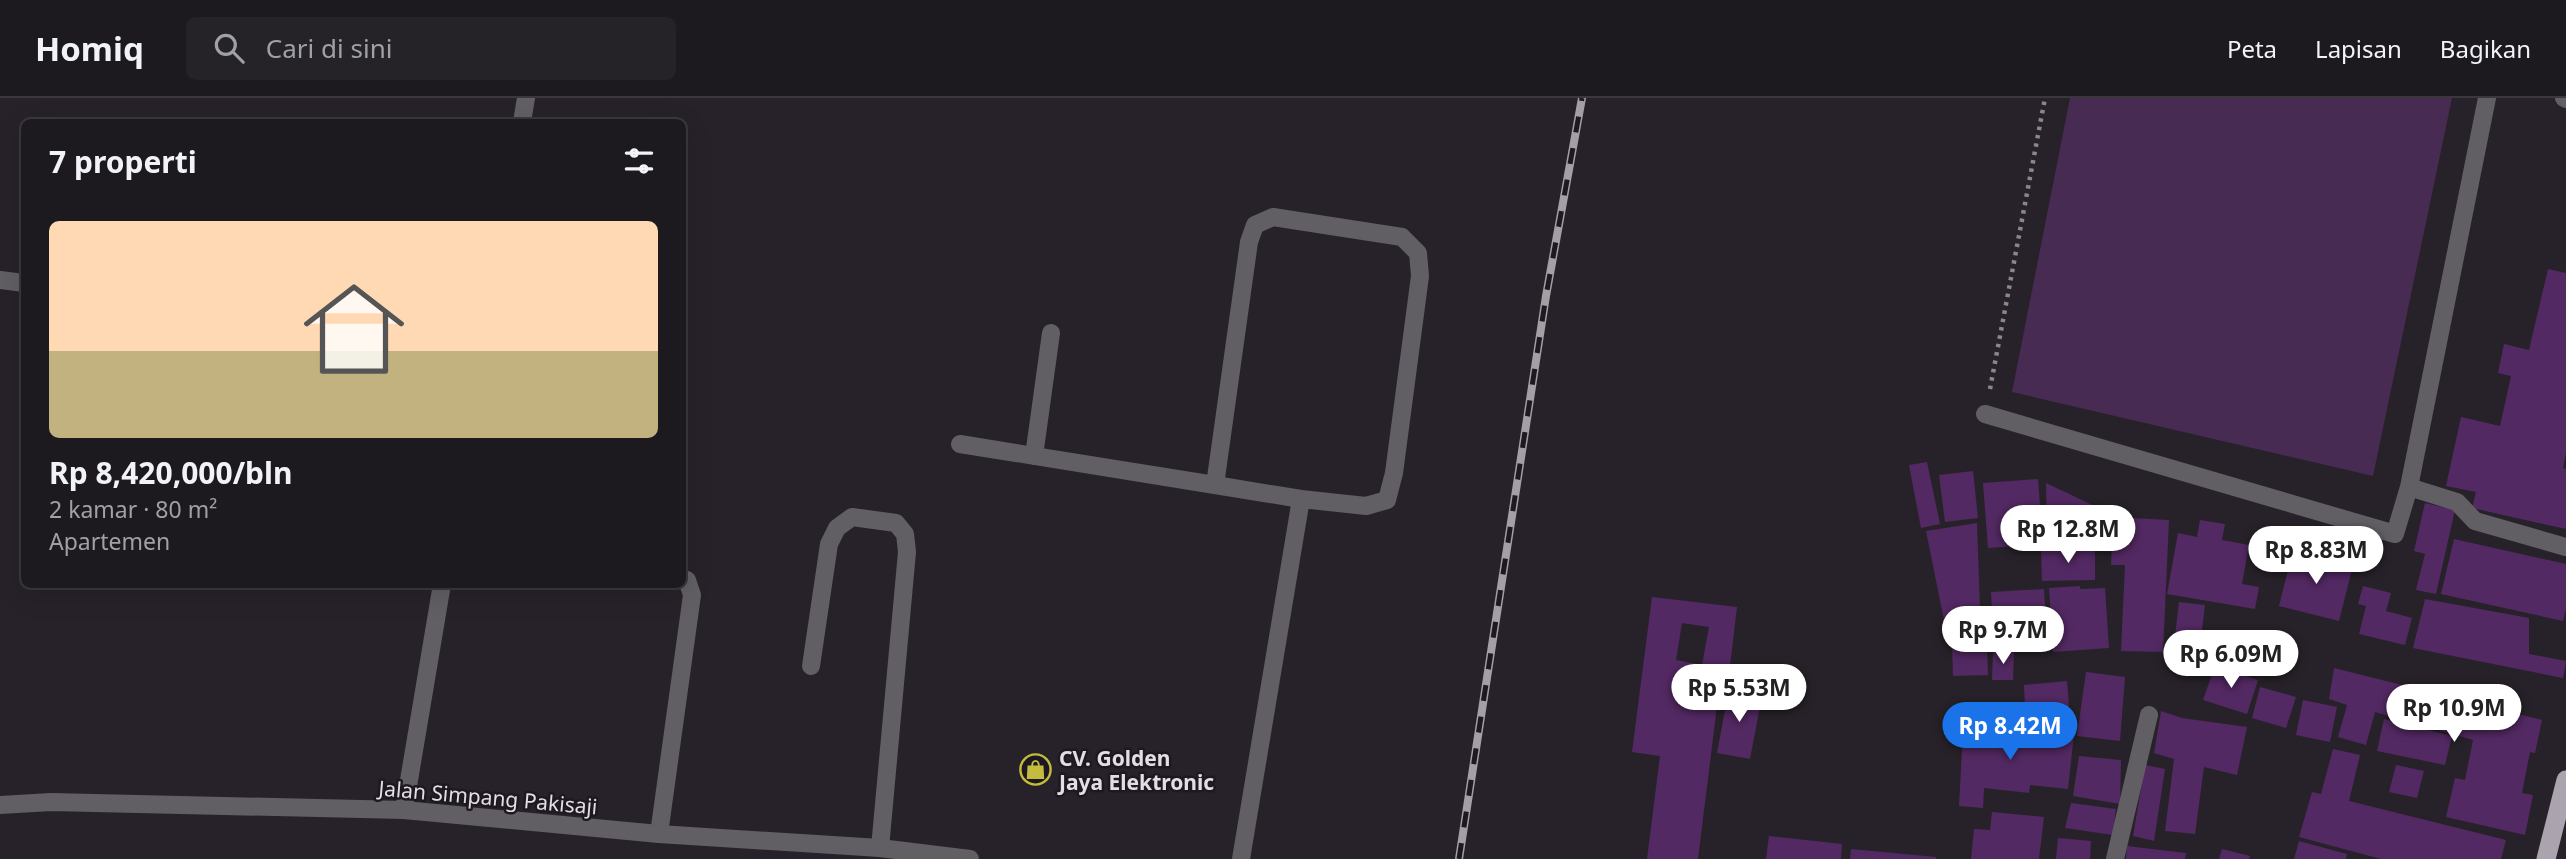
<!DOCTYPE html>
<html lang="id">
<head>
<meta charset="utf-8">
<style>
  :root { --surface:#1d1a1f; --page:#252328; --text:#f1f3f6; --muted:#a0a1a4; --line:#3b383d; --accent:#1a73e8 }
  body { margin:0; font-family:"Noto Sans",sans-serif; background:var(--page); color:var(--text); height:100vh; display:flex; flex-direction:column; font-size:26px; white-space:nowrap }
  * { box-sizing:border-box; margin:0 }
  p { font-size:23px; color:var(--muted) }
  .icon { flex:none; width:38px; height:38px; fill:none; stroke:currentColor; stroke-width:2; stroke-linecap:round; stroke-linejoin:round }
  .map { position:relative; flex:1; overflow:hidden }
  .sheet { position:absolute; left:21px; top:21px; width:665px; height:469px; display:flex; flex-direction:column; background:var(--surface); border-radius:10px; box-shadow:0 7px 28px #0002,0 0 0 2px var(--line) }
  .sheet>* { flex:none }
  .price { position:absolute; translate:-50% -60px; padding:0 16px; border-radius:24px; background:#fff; color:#222; font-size:23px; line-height:46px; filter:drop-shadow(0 2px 4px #0008) }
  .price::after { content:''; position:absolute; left:50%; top:42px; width:21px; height:16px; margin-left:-10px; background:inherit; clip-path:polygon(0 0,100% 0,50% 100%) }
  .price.selected { background:var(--accent); color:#fff }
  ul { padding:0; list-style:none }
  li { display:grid; align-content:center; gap:14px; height:371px; padding:0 28px }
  li span { display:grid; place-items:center; height:217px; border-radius:10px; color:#555 }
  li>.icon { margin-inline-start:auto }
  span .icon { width:126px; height:126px; fill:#fffc; stroke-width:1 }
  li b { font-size:30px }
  h2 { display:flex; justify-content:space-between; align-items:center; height:84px; padding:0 28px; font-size:30px }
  header { display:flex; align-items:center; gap:42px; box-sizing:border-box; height:98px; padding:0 35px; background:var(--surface); border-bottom:2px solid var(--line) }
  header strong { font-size:33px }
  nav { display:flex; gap:38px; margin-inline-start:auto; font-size:24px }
  .search { width:490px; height:63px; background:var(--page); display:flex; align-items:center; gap:18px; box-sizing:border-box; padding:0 24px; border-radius:10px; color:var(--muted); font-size:26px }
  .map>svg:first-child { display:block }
  .green { fill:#472b52 }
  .building { fill:#532963; fill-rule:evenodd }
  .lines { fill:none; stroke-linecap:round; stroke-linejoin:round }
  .path { stroke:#8a868c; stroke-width:4.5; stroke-dasharray:3.5 5; stroke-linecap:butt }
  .minor { stroke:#615f63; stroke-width:18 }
  .tertiary { stroke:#615f63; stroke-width:18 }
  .trunk { stroke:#aba4ae; stroke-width:19 }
  .rail-casing { stroke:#a49fa5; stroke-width:8 }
  .rail { stroke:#1e1920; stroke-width:5; stroke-dasharray:16; stroke-linecap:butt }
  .labels { text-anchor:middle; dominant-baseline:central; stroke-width:5; stroke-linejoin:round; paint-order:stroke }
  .poi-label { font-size:21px; font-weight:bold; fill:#e2dee3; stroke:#1e1920; text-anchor:start }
  .street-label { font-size:21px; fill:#e2dee3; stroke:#1e1920 }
</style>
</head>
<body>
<header>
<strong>Homiq</strong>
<div class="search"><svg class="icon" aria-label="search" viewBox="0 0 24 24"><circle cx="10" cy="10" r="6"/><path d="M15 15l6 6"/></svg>Cari di sini</div>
<nav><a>Peta</a><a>Lapisan</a><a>Bagikan</a></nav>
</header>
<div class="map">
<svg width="2566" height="761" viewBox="0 0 2566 761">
  <rect width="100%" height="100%" fill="#272229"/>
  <path class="green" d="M2070,0H2452L2373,378L2012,294Z"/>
  <path class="building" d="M2548,171L2566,175V355L2563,370L2566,371V431L2472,410L2476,394L2446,388L2461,319L2500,328L2511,278L2498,275L2504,246L2529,252Z
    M1927,364L1940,426L1921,430L1909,367Z
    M1973,373L1978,420L1945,424L1939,377Z
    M2038,381L2043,446L1988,450L1983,385Z
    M2046,385L2105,413L2103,447L2047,444Z
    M2425,405L2455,412L2436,496L2416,492L2425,456L2414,453Z
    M2113,419L2169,422L2163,554L2121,553L2125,467H2111Z
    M2200,422L2225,426L2222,442L2249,447L2242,486L2259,489L2255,511L2167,496L2178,435L2197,439Z
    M1977,425L1981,541L1948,542L1926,433Z
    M2454,441L2566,466V511L2563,523L2441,496Z
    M2095,450V482L2042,483L2041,452Z
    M2293,452L2353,467L2339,523L2279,508Z
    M2080,488V491L2105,490L2109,550L2053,554L2049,490Z
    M2363,488L2391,495L2386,513L2412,520L2405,547L2359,536L2366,508L2358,506Z
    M2044,491L2047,540L1993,542L1991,494Z
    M1652,499L1737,509L1727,593L1719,592L1698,761H1647L1660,658L1632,654ZM1682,525L1709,529L1702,567L1676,562Z
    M2425,501L2529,520V556L2566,563L2563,580L2413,550Z
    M2179,504L2205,507L2198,566L2172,563Z
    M1987,547L1988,577L1953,578L1952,548Z
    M1993,553H2014L2013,582H1992Z
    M2215,568L2258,582L2247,616L2203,602Z
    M2334,570L2542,622L2535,655L2530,654L2522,695L2533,697L2525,737L2446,719L2455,680L2465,682L2473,642L2375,614L2366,647L2338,639L2347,607L2329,601Z
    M2086,574L2125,579L2120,643L2077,638Z
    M2067,583L2069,609L2025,612L2024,587Z
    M2260,589L2296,599L2286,630L2252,620Z
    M1729,591L1762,598L1750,661L1717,655Z
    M2303,602L2337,609L2330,644L2296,637Z
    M2028,612L2070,613V631L2028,630Z
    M2161,613L2182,620L2247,629L2237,677L2204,669L2195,736L2165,733L2174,661L2154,655Z
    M1964,615L1988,616L1986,638L2034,643L2035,633L2074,636L2068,691L2030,687L2029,695L1984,690L1983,710L1959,708Z
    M2384,621L2452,638L2445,667L2377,653Z
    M2333,651L2360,657L2349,703L2506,742L2501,761H2381L2299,739L2312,694L2321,696Z
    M2079,658L2121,662L2120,706L2073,698Z
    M2145,667L2165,671L2154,743L2133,738Z
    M2396,667L2424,673L2417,700L2389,694Z
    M2071,705L2116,711L2113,737L2065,730Z
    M1992,714L2044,719L2039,761H1971L1974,731L1990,732Z
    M1769,738L1842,746L1841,761H1766Z
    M2058,740L2091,743L2090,761H2056Z
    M2299,743L2347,756L2346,761H2294Z
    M2127,748L2186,755L2185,761H2126Z
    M1851,751L1936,759V761H1850Z
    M2222,751L2250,758L2249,761H2219Z"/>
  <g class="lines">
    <path class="path" d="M1990,291L2045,0"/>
    <path class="minor" d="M2564,0L2566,1
      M522,24L526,0
      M0,182L24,185
      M1985,316L2395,436L2409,389L2457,404L2475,423L2566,449
      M960,346L1215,387
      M1034,358L1051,235
      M2409,389L2487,0
      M811,568L829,446L837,430L852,419L896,425L905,436L907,454L880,750
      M404,712L442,486
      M659,736L692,497L687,482L682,480
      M1241,761L1301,401L1366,408L1387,402L1394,375L1420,178L1418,155L1402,139L1273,119L1255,127L1249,144L1215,387L1301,401
      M2115,761L2149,617"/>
    <path class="tertiary" d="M0,707L51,704L404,712L659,736L880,750L970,761"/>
    <path class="trunk" d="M2546,761L2566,682"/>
    <defs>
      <path id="rail" d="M1459,761L1546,198L1582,0"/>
    </defs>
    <use href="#rail" class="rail-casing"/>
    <use href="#rail" class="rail"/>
  </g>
  <defs>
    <symbol id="shop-ring" viewBox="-11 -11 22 22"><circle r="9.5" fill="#1e1920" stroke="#c4bc3e" stroke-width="1.5"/><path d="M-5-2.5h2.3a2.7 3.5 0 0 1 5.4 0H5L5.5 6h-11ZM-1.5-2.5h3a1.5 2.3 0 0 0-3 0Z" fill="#c4bc3e"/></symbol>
  </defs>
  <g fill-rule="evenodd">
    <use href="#shop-ring" x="1018" y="654" width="35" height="35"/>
  </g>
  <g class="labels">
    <g class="poi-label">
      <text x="1059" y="660">CV. Golden<tspan x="1059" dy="24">Jaya Elektronic</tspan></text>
    </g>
    <g class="street-label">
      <text transform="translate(488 699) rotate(5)">Jalan Simpang Pakisaji</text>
    </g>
  </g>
</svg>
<b class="price" style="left:2068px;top:467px">Rp 12.8M</b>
<b class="price" style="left:2316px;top:488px">Rp 8.83M</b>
<b class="price" style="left:2003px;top:568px">Rp 9.7M</b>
<b class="price" style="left:2231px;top:592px">Rp 6.09M</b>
<b class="price" style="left:1739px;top:626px">Rp 5.53M</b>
<b class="price" style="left:2454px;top:646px">Rp 10.9M</b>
<b class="price selected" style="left:2010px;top:664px">Rp 8.42M</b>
<section class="sheet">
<h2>7 properti<svg class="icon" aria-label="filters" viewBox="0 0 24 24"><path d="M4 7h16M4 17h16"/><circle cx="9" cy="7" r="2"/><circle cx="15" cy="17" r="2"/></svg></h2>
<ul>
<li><span style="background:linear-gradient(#ffd9b3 60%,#c2b280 0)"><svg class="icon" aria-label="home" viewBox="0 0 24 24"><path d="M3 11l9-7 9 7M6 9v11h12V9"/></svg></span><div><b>Rp 8,420,000/bln</b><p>2 kamar · 80 m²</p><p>Apartemen</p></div></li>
</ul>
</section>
</div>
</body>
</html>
